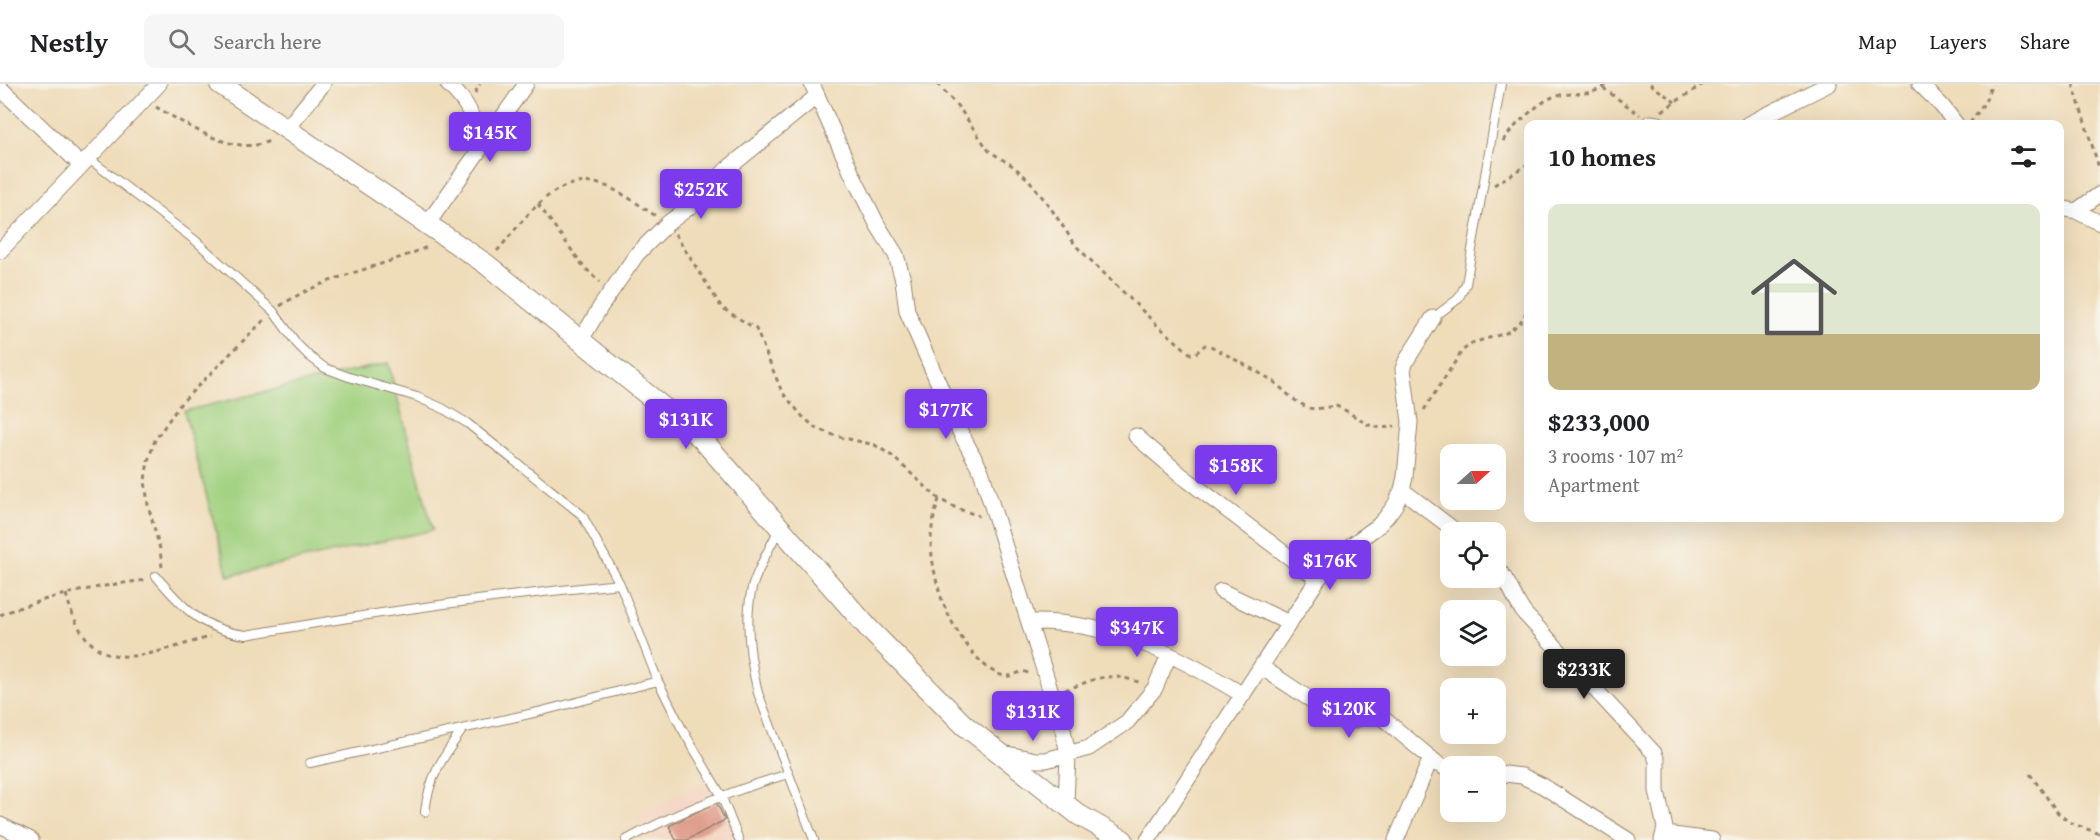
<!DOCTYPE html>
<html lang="en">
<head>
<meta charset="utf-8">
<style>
  :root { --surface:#fff; --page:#f6f6f6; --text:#202124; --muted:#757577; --line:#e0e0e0; --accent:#7c3aed }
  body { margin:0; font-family:"Gentium Book Plus",serif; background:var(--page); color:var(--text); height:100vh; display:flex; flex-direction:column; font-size:22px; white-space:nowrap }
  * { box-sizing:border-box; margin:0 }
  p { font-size:20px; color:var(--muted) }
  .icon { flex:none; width:33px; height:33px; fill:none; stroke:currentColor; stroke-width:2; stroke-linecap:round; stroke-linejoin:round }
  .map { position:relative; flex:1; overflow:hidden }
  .panel { position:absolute; left:1524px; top:36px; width:540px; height:402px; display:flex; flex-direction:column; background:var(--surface); border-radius:12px; box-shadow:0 6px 24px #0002 }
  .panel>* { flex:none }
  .needle { width:39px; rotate:69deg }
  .fabs { position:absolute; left:1440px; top:360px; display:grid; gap:12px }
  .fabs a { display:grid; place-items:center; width:66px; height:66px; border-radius:12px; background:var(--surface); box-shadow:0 6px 24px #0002; font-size:30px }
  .price { position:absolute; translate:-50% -51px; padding:0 14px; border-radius:6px; background:var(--accent); color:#fff; font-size:20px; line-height:39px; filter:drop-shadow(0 2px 3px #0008) }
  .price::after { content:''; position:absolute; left:50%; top:36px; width:18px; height:14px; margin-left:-9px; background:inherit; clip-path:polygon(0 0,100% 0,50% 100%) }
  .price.on { background:#222; color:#fff }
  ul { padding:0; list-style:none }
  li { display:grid; align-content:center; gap:12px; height:318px; padding:0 24px }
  li span { display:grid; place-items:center; height:186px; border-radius:12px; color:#555 }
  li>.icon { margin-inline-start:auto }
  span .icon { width:108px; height:108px; fill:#fffc; stroke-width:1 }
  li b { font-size:26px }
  h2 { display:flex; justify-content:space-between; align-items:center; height:72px; padding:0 24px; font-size:26px }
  header { display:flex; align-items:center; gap:36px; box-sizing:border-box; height:84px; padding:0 30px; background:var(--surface); border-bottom:2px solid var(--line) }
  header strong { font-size:28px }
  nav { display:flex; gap:33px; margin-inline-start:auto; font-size:21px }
  .search { width:420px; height:54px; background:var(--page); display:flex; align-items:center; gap:15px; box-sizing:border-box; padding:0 21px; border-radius:12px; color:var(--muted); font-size:22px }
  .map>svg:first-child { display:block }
  .built { fill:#f4d3c0 }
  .green { fill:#a1d180; stroke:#6e7e4f; stroke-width:1.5 }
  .building { fill:#dc9382 }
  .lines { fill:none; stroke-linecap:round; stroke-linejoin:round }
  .lane-casing { stroke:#95836c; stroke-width:10 }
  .street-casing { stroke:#95836c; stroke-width:17 }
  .secondary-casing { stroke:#95836c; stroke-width:22 }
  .path { stroke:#95836c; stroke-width:3; stroke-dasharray:4.5 4.5; stroke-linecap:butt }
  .lane { stroke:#fff; stroke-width:8 }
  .street { stroke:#fff; stroke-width:15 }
  .secondary { stroke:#fff; stroke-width:20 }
</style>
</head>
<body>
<header>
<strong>Nestly</strong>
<div class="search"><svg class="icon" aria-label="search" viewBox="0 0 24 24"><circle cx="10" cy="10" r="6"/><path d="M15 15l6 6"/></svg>Search here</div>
<nav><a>Map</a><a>Layers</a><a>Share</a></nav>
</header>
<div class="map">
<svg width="2100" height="756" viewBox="0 0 2100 756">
  <rect width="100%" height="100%" fill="#f7f3e8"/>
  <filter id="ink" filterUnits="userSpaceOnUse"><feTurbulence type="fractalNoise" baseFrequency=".0167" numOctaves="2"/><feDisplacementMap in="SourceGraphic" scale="12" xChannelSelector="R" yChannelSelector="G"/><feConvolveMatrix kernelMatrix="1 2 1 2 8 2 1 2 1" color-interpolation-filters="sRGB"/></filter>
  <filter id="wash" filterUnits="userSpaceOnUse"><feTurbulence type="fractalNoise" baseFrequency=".008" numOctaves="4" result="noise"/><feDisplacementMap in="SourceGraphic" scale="24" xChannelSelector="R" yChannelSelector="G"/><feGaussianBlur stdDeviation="1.35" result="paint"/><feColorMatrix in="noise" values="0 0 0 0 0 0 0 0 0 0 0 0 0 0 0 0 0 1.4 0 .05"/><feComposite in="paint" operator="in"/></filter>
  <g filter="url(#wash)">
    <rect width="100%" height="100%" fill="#efdcb9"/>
    <path class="built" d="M714,691L748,756H648L636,732Z"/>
    <path class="green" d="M388,279L433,446L228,492L184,327Z"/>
    <g id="blocks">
      <path class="building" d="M716,718L725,736L687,756H676L669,742Z"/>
    </g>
  </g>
  <g filter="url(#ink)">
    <use href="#blocks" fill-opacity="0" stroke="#95836c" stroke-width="1.5"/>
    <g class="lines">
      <defs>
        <path id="lane" d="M88,74L196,157L273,227L297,260L309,272L325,284L349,293L417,313L442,324L467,339L582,431L620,500L658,597L681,643L721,711L739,756
          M1433,234L1458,215L1466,200L1501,0
          M779,445C770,464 758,483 752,504C744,538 750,576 758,609L814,756
          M156,492C183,524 203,546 246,551C370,529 495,512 620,500
          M310,679L538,628L658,597
          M425,728C429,692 443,673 463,645
          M626,756C678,728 731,707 788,690"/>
        <path id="street" d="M448,0C474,25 472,33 478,67
          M812,0L852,90L877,140L896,171L903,196L907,227L958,344L981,387L1063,646L1068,670L1066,721
          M1920,0L1942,22L1956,40
          M0,4L81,81
          M1650,39L1658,40
          M1748,40L1829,0
          M287,44L323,0
          M2060,124L2076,127L2100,139
          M2076,127L2100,110
          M428,139L526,0
          M0,167L159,0
          M581,256L601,222L637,170L668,139L696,118L727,85L817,12
          M1136,352L1181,391L1318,495
          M1402,406L1457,448
          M1496,483C1510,497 1513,515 1525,530L1654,669L1657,677V707L1665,744L1662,756
          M1221,507L1289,539
          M1029,538C1110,536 1175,570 1243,611
          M1261,583L1346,639L1368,631H1379L1439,681L1450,686
          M1002,669L1036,676H1046L1089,664L1127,638L1155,604L1169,571
          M1496,689L1522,692L1543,702L1628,756
          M0,741L31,756
          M1665,750L1712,756
          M1148,756L1318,495L1346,465L1378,442L1387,432L1395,421L1402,406L1405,393L1410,338L1403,285L1406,277L1433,234
          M1396,756L1431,674"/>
        <path id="secondary" d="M220,0L486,180L701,354L870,546L964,641L1079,731L1123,756"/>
      </defs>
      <use href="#lane" class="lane-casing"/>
      <use href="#street" class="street-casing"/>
      <use href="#secondary" class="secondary-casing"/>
      <path class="path" d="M938,0L960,25L989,67L1013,82L1029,96L1050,123L1076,162L1157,241L1191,270H1195L1205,261H1209L1272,296L1293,315L1308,324L1315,325L1336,322C1361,332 1366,349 1395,342
        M1650,0L1675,18
        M2073,0L2100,87
        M1603,4L1640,31
        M475,9L480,0
        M156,23C186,40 237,75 271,56
        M1662,27L1703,0
        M1970,39L1985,18L1992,0
        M1503,57C1511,44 1539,18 1553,13C1572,6 1590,15 1607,0
        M1494,101L1528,80
        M538,120L584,183L600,198
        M675,150L722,224L756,245L782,308L803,333L816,344L836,352L875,361L892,372L939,415L956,424L979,432
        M497,167C524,137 552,89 599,100C617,104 640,122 656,132
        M280,222C328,190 379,185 429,162
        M1424,326L1462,267L1472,259L1506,249L1519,240L1528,226
        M939,415C935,428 931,443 931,456C931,475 936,498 942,516C950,539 979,588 1005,592C1011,593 1017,589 1023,587L1030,590
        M162,483L160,465L148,421L145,396L148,377L155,356L181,319L266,234
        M66,510C90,600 142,571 210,553
        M0,531C47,512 96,502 147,496
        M1065,606C1099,594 1106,587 1142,599
        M2030,690L2058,729L2069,738L2100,750"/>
      <use href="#lane" class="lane"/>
      <use href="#street" class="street"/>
      <use href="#secondary" class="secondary"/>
    </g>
  </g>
</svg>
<div class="fabs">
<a><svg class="needle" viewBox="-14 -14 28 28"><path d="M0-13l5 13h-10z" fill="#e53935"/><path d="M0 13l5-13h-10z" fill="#757577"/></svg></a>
<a><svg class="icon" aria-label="locate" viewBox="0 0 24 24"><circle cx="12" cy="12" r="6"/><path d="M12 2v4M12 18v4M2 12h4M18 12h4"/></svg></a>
<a><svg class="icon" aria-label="layers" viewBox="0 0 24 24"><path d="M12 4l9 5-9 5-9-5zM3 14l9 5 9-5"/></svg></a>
<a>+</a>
<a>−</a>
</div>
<b class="price" style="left:490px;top:79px">$145K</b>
<b class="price" style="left:701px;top:136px">$252K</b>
<b class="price" style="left:946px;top:356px">$177K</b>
<b class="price" style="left:686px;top:366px">$131K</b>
<b class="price" style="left:1236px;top:412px">$158K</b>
<b class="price" style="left:1330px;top:507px">$176K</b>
<b class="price" style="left:1137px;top:574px">$347K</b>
<b class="price on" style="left:1584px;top:616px">$233K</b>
<b class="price" style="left:1349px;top:655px">$120K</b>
<b class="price" style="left:1033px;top:658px">$131K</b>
<section class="panel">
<h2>10 homes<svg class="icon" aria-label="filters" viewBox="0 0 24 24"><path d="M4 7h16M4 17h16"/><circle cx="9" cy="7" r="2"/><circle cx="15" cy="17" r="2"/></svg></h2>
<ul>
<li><span style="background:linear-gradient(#dfe7d0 70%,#c2b280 0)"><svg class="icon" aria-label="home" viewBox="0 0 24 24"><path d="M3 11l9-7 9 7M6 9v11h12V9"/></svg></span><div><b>$233,000</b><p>3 rooms · 107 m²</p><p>Apartment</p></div></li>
</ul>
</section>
</div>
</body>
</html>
